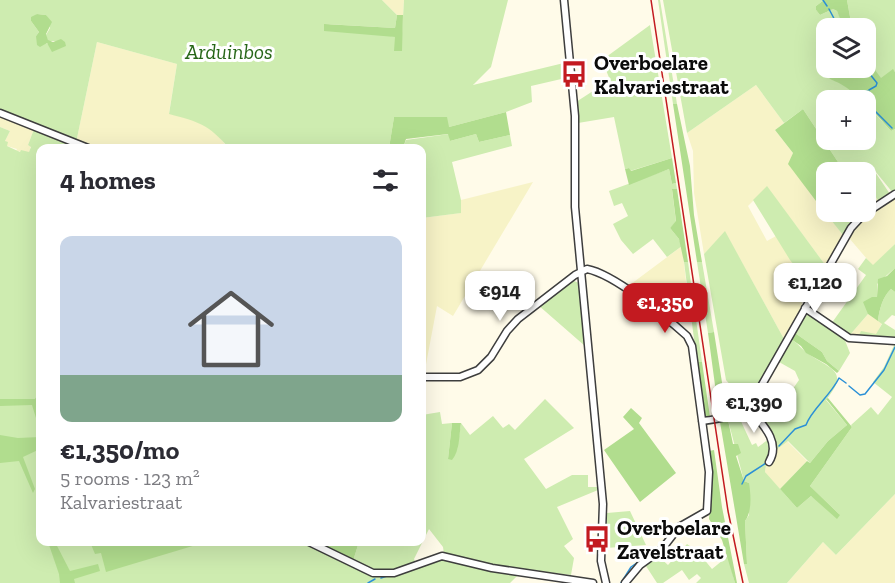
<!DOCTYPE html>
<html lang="en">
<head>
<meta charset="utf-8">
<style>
  :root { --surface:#fff; --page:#f2f2f3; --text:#2b2b33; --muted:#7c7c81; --accent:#c31a20 }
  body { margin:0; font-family:"Zilla Slab",serif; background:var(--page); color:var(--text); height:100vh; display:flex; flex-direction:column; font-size:22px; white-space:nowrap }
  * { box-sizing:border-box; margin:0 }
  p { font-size:20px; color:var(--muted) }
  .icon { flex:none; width:33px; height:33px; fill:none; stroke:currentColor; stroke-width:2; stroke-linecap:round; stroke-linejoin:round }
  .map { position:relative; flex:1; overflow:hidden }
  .sheet { position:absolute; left:36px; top:144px; width:390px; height:402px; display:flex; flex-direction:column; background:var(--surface); border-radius:12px; box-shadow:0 6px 24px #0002 }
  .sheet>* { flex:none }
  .tools { position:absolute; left:816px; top:18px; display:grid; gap:12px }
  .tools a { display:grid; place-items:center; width:60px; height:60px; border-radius:12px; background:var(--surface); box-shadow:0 6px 24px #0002; font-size:30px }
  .price { position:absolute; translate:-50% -51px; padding:0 14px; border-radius:12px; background:#fff; color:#222; font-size:20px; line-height:39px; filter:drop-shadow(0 2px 3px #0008) }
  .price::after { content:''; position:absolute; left:50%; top:36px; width:18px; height:14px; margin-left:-9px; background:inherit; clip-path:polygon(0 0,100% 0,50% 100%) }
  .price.selected { background:var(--accent); color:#fff }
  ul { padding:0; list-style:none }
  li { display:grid; align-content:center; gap:12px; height:318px; padding:0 24px }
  li span { display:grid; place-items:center; height:186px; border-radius:12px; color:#555 }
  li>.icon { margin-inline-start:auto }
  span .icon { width:108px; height:108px; fill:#fffc; stroke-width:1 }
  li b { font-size:26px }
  h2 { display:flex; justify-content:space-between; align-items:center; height:72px; padding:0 24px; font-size:26px }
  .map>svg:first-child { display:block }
  .farmland { fill:#f7f3c7 }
  .green { fill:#ceecb0; fill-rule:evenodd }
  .forest { fill:#b1dd8e }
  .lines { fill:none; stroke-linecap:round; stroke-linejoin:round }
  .stream { stroke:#2b90d6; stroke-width:1.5 }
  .minor-casing { stroke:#3e3e3e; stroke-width:9 }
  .minor { stroke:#fff; stroke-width:6 }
  .rail { stroke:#c31a20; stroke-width:1.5 }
  .labels { text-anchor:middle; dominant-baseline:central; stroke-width:6; stroke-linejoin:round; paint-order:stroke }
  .park-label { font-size:21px; font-style:italic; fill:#276618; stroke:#fff }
  .poi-label { font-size:21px; font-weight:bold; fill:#0b0b0b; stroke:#fff; text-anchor:start }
</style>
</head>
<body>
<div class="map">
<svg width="895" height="583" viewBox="0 0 895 583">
  <rect width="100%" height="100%" fill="#fffbe9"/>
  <path class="farmland" d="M382,0H404L403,15H397Z
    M97,42L177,64L169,113L201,122L217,134L228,148H94L76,143Z
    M756,85L784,123L775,130L793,153L789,164L843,235L826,266L767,187L748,206L767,241L776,236L793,263L783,269L803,305L784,339L725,232L704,254L694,193L693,151L687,133Z
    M0,115L34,129L28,145L31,146L29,153L16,151L17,149L7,146L5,141L10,131L0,127Z
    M533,182L453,316L437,306L424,375H422V218L460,213L461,200Z
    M866,182L879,202L866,211Z
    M895,199V244L873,266L849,238L859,224L870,215Z
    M682,246L687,290L663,313L627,287Z
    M868,314L882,323L876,335L861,332L858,337L849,336Z
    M787,441L807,461L780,489L768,477L765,472L766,464L767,462L771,465L776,450Z
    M895,494V583H787L823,542L836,555Z"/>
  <path class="green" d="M0,0H382L397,15L395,28L325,24L396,37L401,51L404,0H508L491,67L473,85L568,62L570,77L531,86L532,102L506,112L449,127L394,117L389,148H313L309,145L229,148C208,124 199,122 169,114L177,64L97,42L76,143L0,112ZM37,14L46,15L50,28L46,35L48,41H57L49,45L36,36L39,32L31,21Z
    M658,0H660L677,104H673Z
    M663,0H824L816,6V10L820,15L833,9L837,11L842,21L838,28H826V57L823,59V64L838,81L852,90L859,100H826V140H866V104L891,131L895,129V191L893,193L871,166L890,194L879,202L866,182V172H837L840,165L803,109L784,123L756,85L687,133Z
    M847,0H895V72L893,70L881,79L869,74L864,68L867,60L866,28H852Z
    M650,25L672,158L630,171L629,168L625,169L614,117L578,123L576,102L610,80L602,60Z
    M0,127L10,131L5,141L8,142L7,146L20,152L21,150L29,152L31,147L28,145L34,129L77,147V148H40V542H305L372,575C397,579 416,565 440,560C452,557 504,571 519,574L510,583H0Z
    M449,134L450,141L476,134L479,142L510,135L512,146L452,162L461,200V213L422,218V148H403L406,140Z
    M669,169L672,184L676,183L677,189L672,190L676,222L670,228L679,239L682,246L667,257L653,239L633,254L621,240L613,224L628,216L622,203L614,206L609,191Z
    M767,186L826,266L813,289L790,260L753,200Z
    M826,191V212H864L853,221L843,235L819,205Z
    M725,231L784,339L747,404L726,380L704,254Z
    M895,244V268L877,284V298H874L868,311V314L849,336L831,324L866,275L858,269L866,258L873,265Z
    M684,262H688L702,362H697Z
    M697,262H702L714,332L708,333Z
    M574,281L579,283L580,286L585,346L538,305Z
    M891,289L895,292V316L892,315L884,323L895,330V340L858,337L861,331L876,334L882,324L878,321C879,310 883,296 891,289Z
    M808,313L844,338L850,353L839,371L827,361L822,352L795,333Z
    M791,339C799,344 803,351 810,355C833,370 849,372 826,400L847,425L828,441L810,463L788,441L776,450L754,408L759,396L774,406L789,388L792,390L799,380L795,371L779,362Z
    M895,343V494L836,555L823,542L787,583H749L744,564H747L745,521L749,515V483L744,481L728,420L739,417L752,445L756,443L758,447L769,439C773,451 766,460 765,472L797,508L811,496L840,515L810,486L852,427L851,425L871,407L878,415L892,397L873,382L884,367Z
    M545,399L574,428L524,459L546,489L572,475H588V487H597L598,490L557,507L573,539L564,546L574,558L571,575L493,565L444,554L443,547L429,529L414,559L416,563C387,572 381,574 353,561L359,542H422V415L440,412L442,424L452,423L448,459L457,450L461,423L470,435L493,416L503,428L509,424L515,430Z
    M630,511L646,545L606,548L607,513Z
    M687,544L698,552L712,569L728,556L735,583H696L701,578L697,574L689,580L682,570L663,583H657L644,563L657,555L668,565Z"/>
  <path class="forest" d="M824,0H847L852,28H838L841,21L837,11L833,9L820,15L816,10V6Z
    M37,14L46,15L52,22L46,34L48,40L53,42L61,39L65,42L66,46L52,52L47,43L40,47L37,45L36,36L39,32L31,21V17Z
    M397,15H403L402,51H394L395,37L324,31V24L395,28Z
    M826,57V68H864L869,74L875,70L881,78L893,69L895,72V129L891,131L866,103V100H859C851,89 842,84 830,79L825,71L823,59Z
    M673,104H677L690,166L694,215L702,262H697Z
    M803,109L840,165L837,172H826V191L819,205L788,164L793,153L775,130Z
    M506,112L510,135L479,142L476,134L450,141L448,134L406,139L403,148H389L394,117H447L449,127Z
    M672,158L676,183L672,184L669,169L629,185L625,169L629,168L631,171Z
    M672,189H677L688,262H684L679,239L670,228L676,221Z
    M895,268V292L891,289C883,296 879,310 878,321L868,314L863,302L872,297H877L878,279L887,276Z
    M714,332L727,414L719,415L708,333Z
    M795,333L822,352L827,361L839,371L837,373L826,364L806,353L801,346L791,339Z
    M697,362H702L710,417L706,418L704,415Z
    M40,391V431L32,405L0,406V399H35Z
    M828,398L852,427L810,486L840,515L837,519L811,496L797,508L780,489L807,461L810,463L828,441L847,425L826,399Z
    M631,408L642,418L639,423L676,473L640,502L604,450L634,429L623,417Z
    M728,420L733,444H738L741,453L736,456L744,481L749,483C751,495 752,512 745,521L747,564H744L720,422Z
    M452,423H461C459,435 460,451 452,460L448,459Z
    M0,435L18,438L40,437V449L23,457L35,489L33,493L19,461L0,463Z
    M714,450L722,507L737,583H735L722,540L709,519L712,486L709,451Z
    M48,542H55L70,571L98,564L100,571L74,579L75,583H60L59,574Z
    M90,542H206L106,572L101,553L95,554Z
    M313,542H359L353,561Z"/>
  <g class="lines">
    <path class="stream" d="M823,0L827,6
      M829,9L839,28
      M865,68L877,83L876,86L869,90
      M864,100L860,96L867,91
      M866,102L892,128
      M849,386L860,395L865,394L884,370L895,347
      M779,446L795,429L806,425C811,410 831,395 839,378L846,383
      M742,484L746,476L766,463
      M381,578L387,576
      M368,583L375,579
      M621,583L631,567L645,557"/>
    <defs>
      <path id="minor" d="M564,0L575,116V207L603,504L601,561L606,583
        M0,113L88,148
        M805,308L849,338L895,341
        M422,377H460L478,370L491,357L507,331L518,319L575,275L587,269C614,274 666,317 687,336L692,346L709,472L707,511L679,527L662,549L640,565L625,583
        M748,407C760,422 782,441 769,462
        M702,421C720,419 737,416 751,404L851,228L863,215L895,194
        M309,542L373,573H394L442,556L492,568L593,583"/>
    </defs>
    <use href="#minor" class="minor-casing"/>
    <use href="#minor" class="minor"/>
    <path class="rail" d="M651,0L728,511L743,583"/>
  </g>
  <defs>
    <symbol id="bus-bare" viewBox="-9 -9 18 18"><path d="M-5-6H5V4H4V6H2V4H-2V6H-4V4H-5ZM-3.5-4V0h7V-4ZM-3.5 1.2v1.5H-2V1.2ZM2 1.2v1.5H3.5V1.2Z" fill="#c31a20" stroke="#fff" stroke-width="2.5" paint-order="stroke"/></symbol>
  </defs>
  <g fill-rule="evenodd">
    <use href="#bus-bare" x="555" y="55" width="38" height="38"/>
    <use href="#bus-bare" x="578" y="520" width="38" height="38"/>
  </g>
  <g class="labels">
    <g class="park-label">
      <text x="229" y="51">Arduinbos</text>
    </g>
    <g class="poi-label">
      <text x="594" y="62">Overboelare<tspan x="594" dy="24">Kalvariestraat</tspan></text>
      <text x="617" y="527">Overboelare<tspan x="617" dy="24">Zavelstraat</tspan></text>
    </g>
  </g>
</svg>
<div class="tools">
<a><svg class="icon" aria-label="layers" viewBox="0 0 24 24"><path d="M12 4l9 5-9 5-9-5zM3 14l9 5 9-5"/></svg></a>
<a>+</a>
<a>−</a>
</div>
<b class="price" style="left:815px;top:314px">€1,120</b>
<b class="price" style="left:500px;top:322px">€914</b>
<b class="price selected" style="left:665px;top:334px">€1,350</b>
<b class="price" style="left:754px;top:434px">€1,390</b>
<section class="sheet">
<h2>4 homes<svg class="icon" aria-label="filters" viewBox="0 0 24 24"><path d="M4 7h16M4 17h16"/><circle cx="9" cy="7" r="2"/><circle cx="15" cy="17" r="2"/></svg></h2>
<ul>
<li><span style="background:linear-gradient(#c9d6e8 75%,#7fa58c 0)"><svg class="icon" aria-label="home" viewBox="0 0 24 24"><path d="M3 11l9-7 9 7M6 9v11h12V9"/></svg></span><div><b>€1,350/mo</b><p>5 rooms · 123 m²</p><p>Kalvariestraat</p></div></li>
</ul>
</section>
</div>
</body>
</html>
